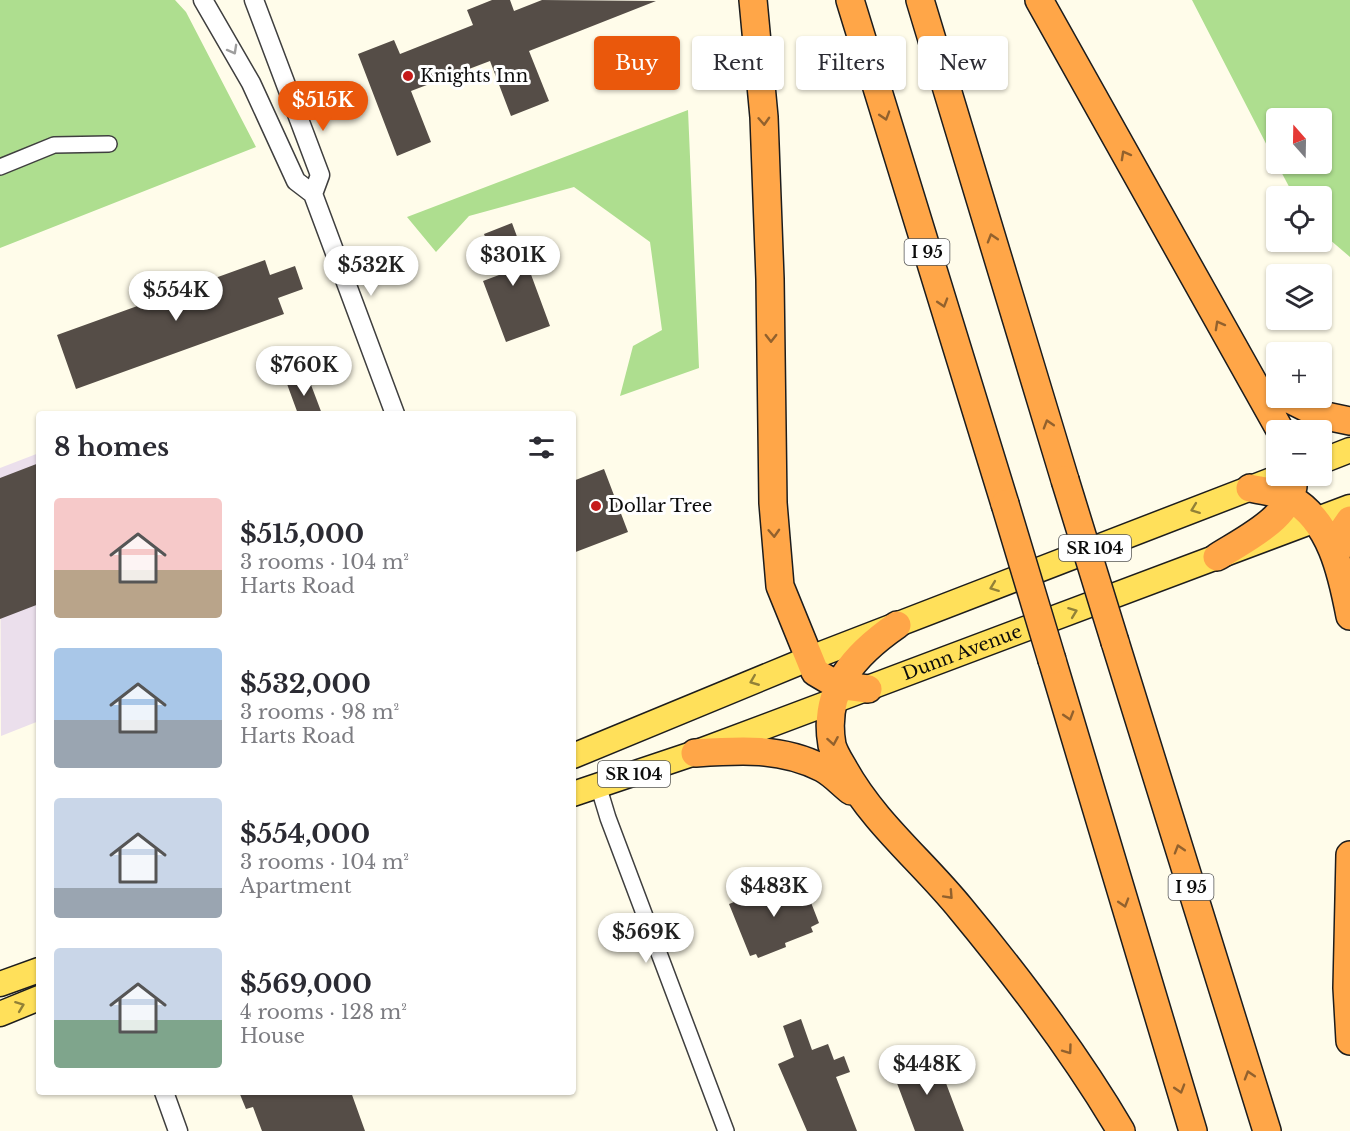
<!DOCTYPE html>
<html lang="en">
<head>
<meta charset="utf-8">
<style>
  :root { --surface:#fff; --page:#f2f2f3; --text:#2b2b33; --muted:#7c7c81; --accent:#ea580c }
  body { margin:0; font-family:"Libre Baskerville",serif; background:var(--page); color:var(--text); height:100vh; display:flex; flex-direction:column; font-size:22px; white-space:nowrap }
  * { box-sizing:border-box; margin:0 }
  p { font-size:20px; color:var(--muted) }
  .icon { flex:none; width:33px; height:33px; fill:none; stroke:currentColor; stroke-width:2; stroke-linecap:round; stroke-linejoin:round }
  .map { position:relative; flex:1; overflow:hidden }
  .details { position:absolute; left:36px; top:411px; width:540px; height:684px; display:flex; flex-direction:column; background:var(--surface); border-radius:6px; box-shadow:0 2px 4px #0004 }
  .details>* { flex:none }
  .hud { position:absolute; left:594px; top:36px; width:570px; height:54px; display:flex; gap:12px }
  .needle { width:39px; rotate:340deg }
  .buttons { position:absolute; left:1266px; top:108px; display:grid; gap:12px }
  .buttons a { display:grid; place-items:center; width:66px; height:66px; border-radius:6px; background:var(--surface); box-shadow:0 2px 4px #0004; font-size:30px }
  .price { position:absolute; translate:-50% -51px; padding:0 14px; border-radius:21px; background:#fff; color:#222; font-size:20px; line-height:39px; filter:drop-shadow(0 2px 3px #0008) }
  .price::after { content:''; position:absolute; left:50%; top:36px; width:18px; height:14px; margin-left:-9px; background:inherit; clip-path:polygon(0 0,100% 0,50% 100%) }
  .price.current { background:var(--accent); color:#fff }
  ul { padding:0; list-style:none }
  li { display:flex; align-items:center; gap:18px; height:150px; padding:0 18px }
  li span { display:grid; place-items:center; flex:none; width:168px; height:120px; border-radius:6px; color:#555 }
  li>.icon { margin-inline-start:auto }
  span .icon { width:72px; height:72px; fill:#fffc; stroke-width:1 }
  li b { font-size:26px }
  h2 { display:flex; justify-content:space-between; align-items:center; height:72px; padding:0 18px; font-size:26px }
  .tag { padding:0 21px; border-radius:6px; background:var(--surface); box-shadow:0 2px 4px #0004; font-size:21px; line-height:54px }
  .tag.current { background:var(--accent); color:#fff }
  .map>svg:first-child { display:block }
  .industrial { fill:#ebdfec }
  .forest { fill:#aede8f }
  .building { fill:#554d47 }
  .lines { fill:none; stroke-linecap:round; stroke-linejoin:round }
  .minor-casing { stroke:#3f3f3f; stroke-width:18 }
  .tertiary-casing { stroke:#3f3f3f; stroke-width:21 }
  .primary-casing { stroke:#1d1d1d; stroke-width:27 }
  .motorway-casing { stroke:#1d1d1d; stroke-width:30 }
  .minor { stroke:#fff; stroke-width:15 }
  .tertiary { stroke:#fff; stroke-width:18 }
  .primary { stroke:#ffe05a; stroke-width:24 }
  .motorway { stroke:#ffa648; stroke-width:27 }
  .motorway-bridge-casing { stroke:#1d1d1d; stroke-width:30; stroke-linecap:butt }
  .motorway-bridge { stroke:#ffa648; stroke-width:27 }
  .oneway { stroke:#9e9e9e }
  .oneway2 { stroke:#92612d }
  .oneway3 { stroke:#928137 }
  .poi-dot { fill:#c61b1a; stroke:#fff; stroke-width:2 }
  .labels { text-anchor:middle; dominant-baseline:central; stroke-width:6; stroke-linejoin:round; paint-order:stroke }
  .shield { fill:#fff; stroke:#555; stroke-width:1.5 }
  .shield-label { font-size:16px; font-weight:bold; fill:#0c0c0c }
  .poi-label { font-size:18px; fill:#0c0c0c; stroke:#fff; text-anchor:start }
  .street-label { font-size:18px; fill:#0c0c0c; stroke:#fff }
</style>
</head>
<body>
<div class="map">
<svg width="1350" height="1131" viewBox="0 0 1350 1131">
  <rect width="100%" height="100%" fill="#fffcea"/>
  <path class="industrial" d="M39,453V721L1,736L0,468Z"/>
  <path class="forest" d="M0,0H175L186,12L256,147L0,248Z
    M1192,0H1350V257L1322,233V196H1294L1277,164H1322V118H1276V163Z
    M688,110L699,368L620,396L633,346L662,330L650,242L574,187L469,216L436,252L407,217Z"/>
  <path class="building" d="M492,0H510L514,11L542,0L656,1L529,51L549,101L511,116L490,61L411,91L431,142L397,156L358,54L394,40L400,54L473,25L467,10Z
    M512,223L550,326L506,342L483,281L499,275L484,234Z
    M265,260L270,275L295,266L303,289L278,298L284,314L76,389L57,335Z
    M308,377L316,398L322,414H298L287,384Z
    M39,463V604L0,619V478Z
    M604,469L628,532L573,553V481Z
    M793,879L795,884L803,882L819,923L811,927L813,932L785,943L786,947L758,958L756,954L750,956L729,904Z
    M801,1019L812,1050L828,1044L834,1060L844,1056L850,1072L836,1077L857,1131H807L778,1064L794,1057L783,1026Z
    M935,1054L964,1131H915L892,1070Z
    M239,1092H351L365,1131H262L253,1107L246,1109Z"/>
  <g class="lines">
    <defs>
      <path id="minor" d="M0,167L54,145L109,144
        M598,785L608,818L726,1131"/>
      <path id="tertiary" d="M203,0L251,83L296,181L313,194L395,414
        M254,0L320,175L313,194
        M164,1092L178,1131"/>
      <g id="primary">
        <path d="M1322,461L1350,450"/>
        <path d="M573,756L808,659L1282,476"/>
        <path id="s1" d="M573,794L695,753L1350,507"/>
        <path d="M0,984L39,970"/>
        <path d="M0,1014L39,998"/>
      </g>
      <path id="motorway" d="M753,0L764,117L770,279L773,503L780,586L815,672L837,685L868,689
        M850,0L1005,504
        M920,0L1065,480
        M1039,0L1280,430
        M1287,398L1321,415L1350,421
        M1250,488C1262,491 1279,492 1290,498C1331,521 1342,574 1350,616
        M1217,557C1245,539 1298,515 1293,476
        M1336,557L1341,533L1350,520
        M897,625C855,654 822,689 832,745C834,753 840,762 844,769C874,823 923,862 961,909C1019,979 1075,1053 1121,1131
        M1115,642L1267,1131
        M1052,660L1193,1131
        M695,753C739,750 781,747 822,768C832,773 842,784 851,791
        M1350,855L1347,988L1350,1041"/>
    </defs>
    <use href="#minor" class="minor-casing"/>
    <use href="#tertiary" class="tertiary-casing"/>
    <use href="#primary" class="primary-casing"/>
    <use href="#motorway" class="motorway-casing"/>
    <use href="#minor" class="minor"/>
    <use href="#tertiary" class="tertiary"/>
    <use href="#primary" class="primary"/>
    <use href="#motorway" class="motorway"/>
    <defs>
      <path id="motorway-bridge" d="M1065,480L1115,642
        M1005,504L1052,660"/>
    </defs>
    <use href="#motorway-bridge" class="motorway-bridge-casing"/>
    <use href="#motorway-bridge" class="motorway-bridge"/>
  </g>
  <defs><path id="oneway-chevron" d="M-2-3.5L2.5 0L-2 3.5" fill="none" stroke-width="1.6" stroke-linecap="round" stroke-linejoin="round" transform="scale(1.5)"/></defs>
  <use class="oneway" href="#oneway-chevron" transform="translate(233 50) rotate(61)"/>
  <g class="oneway2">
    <use href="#oneway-chevron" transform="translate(885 116) rotate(73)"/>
    <use href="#oneway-chevron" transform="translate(764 121) rotate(87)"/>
    <use href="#oneway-chevron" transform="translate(1125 155) rotate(-119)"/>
    <use href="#oneway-chevron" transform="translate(992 238) rotate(-107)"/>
    <use href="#oneway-chevron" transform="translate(943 303) rotate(73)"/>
    <use href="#oneway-chevron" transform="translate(1219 325) rotate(-119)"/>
    <use href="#oneway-chevron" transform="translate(771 338) rotate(90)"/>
    <use href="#oneway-chevron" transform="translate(1048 424) rotate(-107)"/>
    <use href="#oneway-chevron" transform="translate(774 533) rotate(87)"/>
    <use href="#oneway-chevron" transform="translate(1069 716) rotate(73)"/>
    <use href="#oneway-chevron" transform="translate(833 741) rotate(80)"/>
    <use href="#oneway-chevron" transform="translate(1179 849) rotate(-107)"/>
    <use href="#oneway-chevron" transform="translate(949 895) rotate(47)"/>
    <use href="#oneway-chevron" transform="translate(1124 903) rotate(73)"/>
    <use href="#oneway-chevron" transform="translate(1068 1050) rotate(54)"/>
    <use href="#oneway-chevron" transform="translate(1249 1075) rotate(-107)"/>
    <use href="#oneway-chevron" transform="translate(1180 1089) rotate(73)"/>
  </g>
  <g class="oneway3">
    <use href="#oneway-chevron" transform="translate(1195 509) rotate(159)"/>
    <use href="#oneway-chevron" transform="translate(994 587) rotate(159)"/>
    <use href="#oneway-chevron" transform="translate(1073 612) rotate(-21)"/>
    <use href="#oneway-chevron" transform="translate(754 681) rotate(158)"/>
    <use href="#oneway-chevron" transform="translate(20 1006) rotate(-21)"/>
  </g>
  <g class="poi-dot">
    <circle cx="408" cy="76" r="6"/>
    <circle cx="596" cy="506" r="6"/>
  </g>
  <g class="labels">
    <g class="shield">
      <rect x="904.5" y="239" width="45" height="26" rx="4.5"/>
      <rect x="1059" y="535" width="72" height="26" rx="4.5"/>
      <rect x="598" y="761" width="72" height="26" rx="4.5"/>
      <rect x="1168.5" y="874" width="45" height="26" rx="4.5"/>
    </g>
    <g class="shield-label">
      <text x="927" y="252">I 95</text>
      <text x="1095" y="548">SR 104</text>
      <text x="634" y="774">SR 104</text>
      <text x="1191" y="887">I 95</text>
    </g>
    <g class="poi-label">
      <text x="420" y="76">Knights Inn</text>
      <text x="608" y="506">Dollar Tree</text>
    </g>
    <g class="street-label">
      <text stroke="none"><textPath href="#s1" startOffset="414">Dunn Avenue</textPath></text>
    </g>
  </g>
</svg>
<div class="buttons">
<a><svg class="needle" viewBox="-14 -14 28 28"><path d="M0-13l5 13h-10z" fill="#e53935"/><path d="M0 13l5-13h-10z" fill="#7c7c81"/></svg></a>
<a><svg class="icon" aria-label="locate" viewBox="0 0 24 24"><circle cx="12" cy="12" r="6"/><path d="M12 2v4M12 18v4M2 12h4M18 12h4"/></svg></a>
<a><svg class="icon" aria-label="layers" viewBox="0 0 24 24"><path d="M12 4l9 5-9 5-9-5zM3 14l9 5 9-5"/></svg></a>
<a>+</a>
<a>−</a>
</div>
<b class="price current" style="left:323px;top:132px">$515K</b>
<b class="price" style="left:513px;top:287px">$301K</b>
<b class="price" style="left:371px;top:297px">$532K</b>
<b class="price" style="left:176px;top:322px">$554K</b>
<b class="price" style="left:304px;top:397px">$760K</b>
<b class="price" style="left:774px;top:918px">$483K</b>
<b class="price" style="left:646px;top:964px">$569K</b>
<b class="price" style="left:927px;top:1096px">$448K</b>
<div class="hud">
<a class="tag current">Buy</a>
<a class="tag">Rent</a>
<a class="tag">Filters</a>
<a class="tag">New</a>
</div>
<section class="details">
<h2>8 homes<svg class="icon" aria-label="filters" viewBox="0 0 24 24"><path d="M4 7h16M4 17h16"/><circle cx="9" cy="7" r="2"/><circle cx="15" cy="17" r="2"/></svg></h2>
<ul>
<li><span style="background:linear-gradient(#f6c9c9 60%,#b9a48a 0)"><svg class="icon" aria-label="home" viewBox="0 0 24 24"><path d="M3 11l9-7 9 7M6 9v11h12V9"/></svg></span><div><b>$515,000</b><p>3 rooms · 104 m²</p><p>Harts Road</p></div></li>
<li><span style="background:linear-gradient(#a9c7e8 60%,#9aa5b1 0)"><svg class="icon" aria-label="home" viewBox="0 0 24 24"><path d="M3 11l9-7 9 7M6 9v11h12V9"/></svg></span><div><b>$532,000</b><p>3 rooms · 98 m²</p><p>Harts Road</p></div></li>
<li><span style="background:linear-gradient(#c9d6e8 75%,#9aa5b1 0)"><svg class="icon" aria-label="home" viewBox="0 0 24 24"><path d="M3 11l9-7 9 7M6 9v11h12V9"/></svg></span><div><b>$554,000</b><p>3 rooms · 104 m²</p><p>Apartment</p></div></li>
<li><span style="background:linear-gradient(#c9d6e8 60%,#7fa58c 0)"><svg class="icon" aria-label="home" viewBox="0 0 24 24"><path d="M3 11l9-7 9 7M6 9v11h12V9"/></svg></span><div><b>$569,000</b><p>4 rooms · 128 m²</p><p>House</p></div></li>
</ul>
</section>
</div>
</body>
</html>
